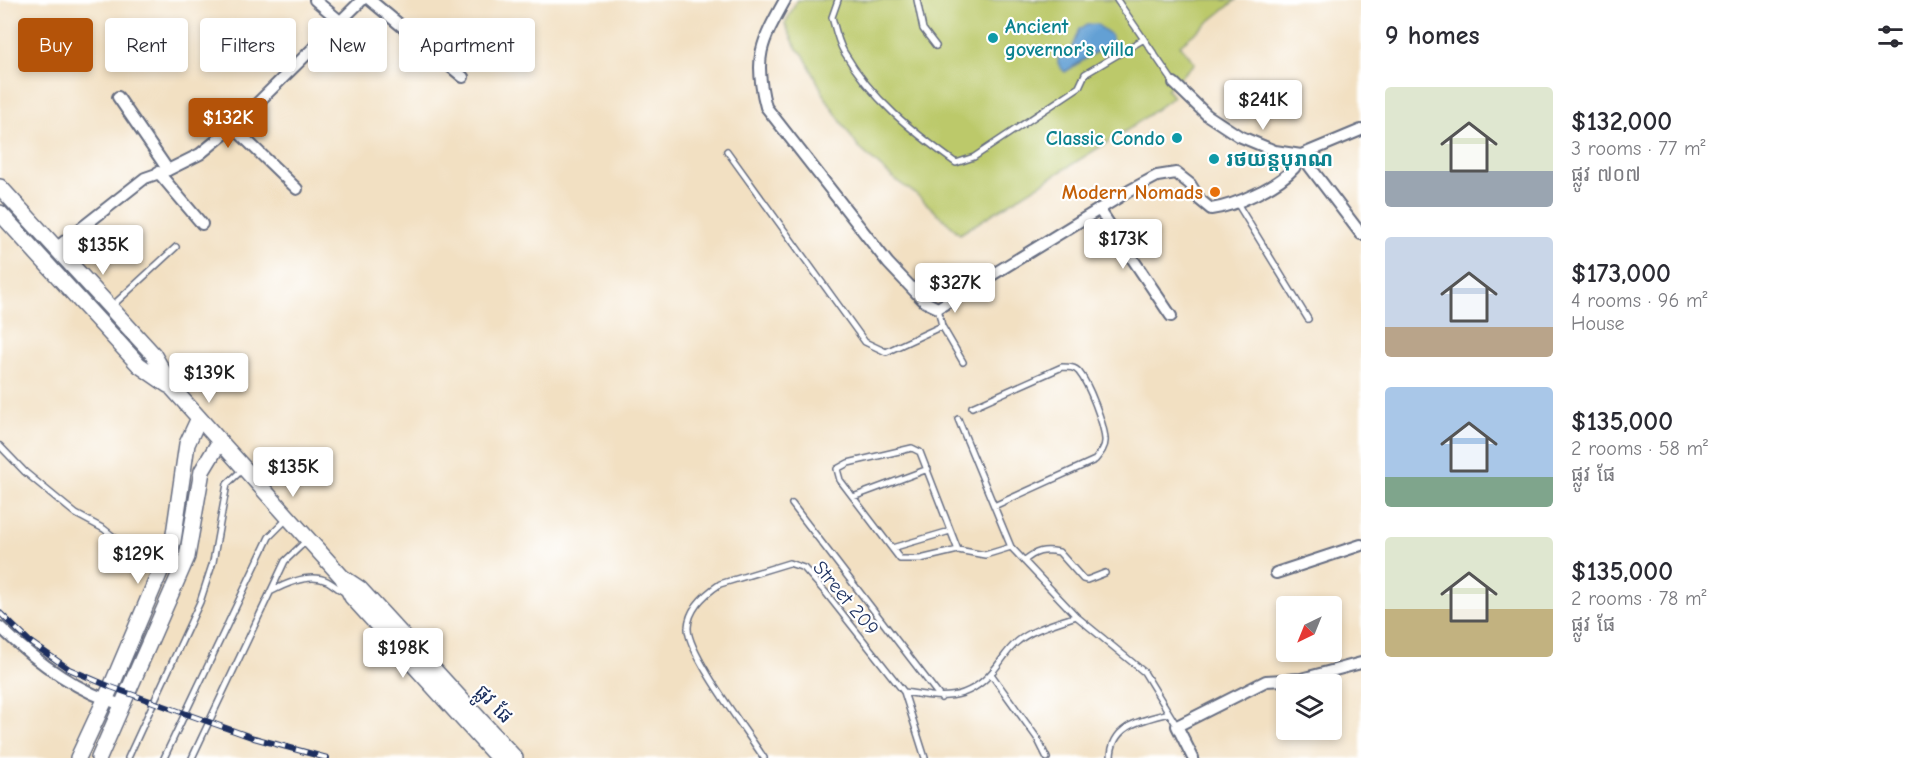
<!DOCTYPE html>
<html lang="en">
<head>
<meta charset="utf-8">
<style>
  :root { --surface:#fff; --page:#f7f7f7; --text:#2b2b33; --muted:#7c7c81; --accent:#b45309 }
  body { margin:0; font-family:"Comic Neue","Noto Sans Khmer",sans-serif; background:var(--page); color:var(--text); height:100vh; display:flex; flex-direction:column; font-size:22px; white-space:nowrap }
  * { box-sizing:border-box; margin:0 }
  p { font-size:20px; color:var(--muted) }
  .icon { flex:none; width:33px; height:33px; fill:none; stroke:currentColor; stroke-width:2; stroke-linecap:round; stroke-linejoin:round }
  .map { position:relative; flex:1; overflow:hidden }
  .panel { display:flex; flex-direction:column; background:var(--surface); width:570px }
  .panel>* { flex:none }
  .banner { position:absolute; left:18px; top:18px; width:570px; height:54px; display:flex; gap:12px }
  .needle { width:39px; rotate:223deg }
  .buttons { position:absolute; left:1276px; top:596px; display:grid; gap:12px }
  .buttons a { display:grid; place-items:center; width:66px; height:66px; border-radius:6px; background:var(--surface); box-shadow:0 3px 9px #0003; font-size:30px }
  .price { position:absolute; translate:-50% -51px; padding:0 14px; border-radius:6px; background:#fff; color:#222; font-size:20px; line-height:39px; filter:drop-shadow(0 2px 3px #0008) }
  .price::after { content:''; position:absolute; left:50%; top:36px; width:18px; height:14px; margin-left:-9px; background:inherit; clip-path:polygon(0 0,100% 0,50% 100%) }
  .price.selected { background:var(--accent); color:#fff }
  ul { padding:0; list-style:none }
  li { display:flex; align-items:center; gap:18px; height:150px; padding:0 24px }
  li span { display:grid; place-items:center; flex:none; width:168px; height:120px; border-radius:6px; color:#555 }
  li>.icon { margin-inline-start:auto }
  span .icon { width:72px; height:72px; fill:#fffc; stroke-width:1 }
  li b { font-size:26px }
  h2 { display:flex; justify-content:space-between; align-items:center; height:72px; padding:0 24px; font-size:26px }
  .pill { padding:0 21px; border-radius:6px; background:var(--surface); box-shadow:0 3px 9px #0003; font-size:21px; line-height:54px }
  .pill.selected { background:var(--accent); color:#fff }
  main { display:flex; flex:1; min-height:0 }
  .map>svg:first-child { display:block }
  .green { fill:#bcc96b; stroke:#6c7c64; stroke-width:1.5 }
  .water { fill:#63a0d4; stroke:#3f6899; stroke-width:1.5 }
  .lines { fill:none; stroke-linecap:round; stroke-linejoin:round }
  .lane-casing { stroke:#666d81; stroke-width:8 }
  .street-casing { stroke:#666d81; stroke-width:14 }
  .secondary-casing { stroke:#666d81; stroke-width:18 }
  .lane { stroke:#fff; stroke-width:5 }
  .street { stroke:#fff; stroke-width:10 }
  .secondary { stroke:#fff; stroke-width:15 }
  .rail-casing { stroke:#1b2f5e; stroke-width:6 }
  .rail { stroke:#fff; stroke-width:4; stroke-dasharray:11; stroke-linecap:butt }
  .culture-dot { fill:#0f9aa8; stroke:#fff; stroke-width:2 }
  .food-dot { fill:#e8710a; stroke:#fff; stroke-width:2 }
  .labels { text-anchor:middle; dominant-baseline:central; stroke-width:4.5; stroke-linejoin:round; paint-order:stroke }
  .culture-label { font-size:20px; font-weight:bold; fill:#0d838f; stroke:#fff; text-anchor:start }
  .food-label { font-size:20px; font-weight:bold; fill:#c56008; stroke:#fff; text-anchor:end }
  .street-label { font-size:20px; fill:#1b2f5e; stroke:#fff }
</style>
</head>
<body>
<main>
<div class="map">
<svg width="1361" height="758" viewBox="0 0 1361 758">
  <rect width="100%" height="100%" fill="#fff"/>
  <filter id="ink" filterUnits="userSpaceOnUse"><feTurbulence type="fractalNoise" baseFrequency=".0167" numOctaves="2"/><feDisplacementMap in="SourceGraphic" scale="12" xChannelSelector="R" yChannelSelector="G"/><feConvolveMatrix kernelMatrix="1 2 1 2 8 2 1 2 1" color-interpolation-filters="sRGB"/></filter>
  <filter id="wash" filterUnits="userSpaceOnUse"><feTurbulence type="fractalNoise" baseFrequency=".008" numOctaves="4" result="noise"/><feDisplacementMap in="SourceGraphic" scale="24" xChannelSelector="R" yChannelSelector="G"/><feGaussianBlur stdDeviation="1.35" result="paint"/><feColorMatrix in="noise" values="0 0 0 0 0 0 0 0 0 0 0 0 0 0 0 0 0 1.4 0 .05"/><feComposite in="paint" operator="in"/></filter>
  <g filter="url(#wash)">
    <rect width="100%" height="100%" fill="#f2e0c2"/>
    <path class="green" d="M797,0H1236L1180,45L1195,63L1167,89L1173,97L1129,129L960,234L916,194L894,179L858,147L828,102L803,54L797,49L785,24Z"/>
    <path class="water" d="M1096,24L1110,34L1113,41L1065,72C1058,66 1056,62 1060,53L1071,50L1079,29L1087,25Z"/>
  </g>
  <g filter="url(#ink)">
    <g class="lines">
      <defs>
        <path id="lane" d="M838,0L832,17C835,28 838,42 844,52C872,100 912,131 956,163L974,157L1079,87L1085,74L1144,39
          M917,0L923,29L936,46
          M1117,0L1174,83
          M727,151L865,342L886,352L942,326
          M1237,203L1308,319
          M111,307L176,247
          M938,308L942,326L963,362
          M972,407L1062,367C1069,367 1075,367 1079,372C1089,384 1104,424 1105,439C1106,447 1100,454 1095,460L994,506
          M958,419L1011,547L1076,616L1144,672L1177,726
          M0,446L25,472L76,514L104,529L157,572
          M853,497L928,469
          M792,504L941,698
          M892,548L950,531
          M958,550L920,452L912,448L848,463L837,469L840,480L900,559H920L958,550L985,555L1011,547
          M1024,561C1035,551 1044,549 1059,552L1083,579L1087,580L1105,573
          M272,591C287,583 311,573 327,581C333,584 338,589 344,592
          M991,674L1037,738L1047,758
          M904,692C940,698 966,703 993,671C1001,662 1007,650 1017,642C1032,629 1057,623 1076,616
          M128,758L200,602L213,562L227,484L243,469
          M164,758L269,537L287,519
          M192,758L285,561L306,541
          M764,758C748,733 686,652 688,627C689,608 705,594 720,584L789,563L804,568L826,593L904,692L925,758
          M1111,758C1111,725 1142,720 1169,713"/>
        <path id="street" d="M315,0L340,21
          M370,0L463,77
          M785,0C761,43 753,58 766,107L888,263L925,302L938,308L1129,191L1157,176L1176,173L1190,184L1200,200L1211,209C1235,206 1278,186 1294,168C1297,164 1299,159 1301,155L1361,234
          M1174,83L1207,115L1239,136L1275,151L1301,155L1361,130
          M118,97L168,170
          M233,127L297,189
          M158,172L202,224
          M1099,209L1171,316
          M56,248L145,178L168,170L200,154L233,127L362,0
          M1276,573L1361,545
          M0,627C34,660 76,691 122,705
          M1193,758L1177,726L1266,681L1301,679L1361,663"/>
        <path id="secondary" d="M0,187L153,354L173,389L342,577L360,589L515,758
          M0,213L139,365L168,385
          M343,579L352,597L498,758
          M78,758L111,687L173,541L187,444L199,418
          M99,758L187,557L202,471L220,441"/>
      </defs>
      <use href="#lane" class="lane-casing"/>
      <use href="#street" class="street-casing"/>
      <use href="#secondary" class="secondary-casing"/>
      <use href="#lane" class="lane"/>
      <use href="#street" class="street"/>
      <use href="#secondary" class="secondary"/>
      <defs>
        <path id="rail" d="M0,613L29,641L69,669L111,687L254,738L327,758"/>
      </defs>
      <use href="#rail" class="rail-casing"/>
      <use href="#rail" class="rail"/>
    </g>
  </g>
  <g class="culture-dot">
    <circle cx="993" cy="38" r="6"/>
    <circle cx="1177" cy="138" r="6"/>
    <circle cx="1214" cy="159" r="6"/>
  </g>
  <circle class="food-dot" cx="1215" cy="192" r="6"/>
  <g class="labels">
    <g class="culture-label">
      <text x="1005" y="26">Ancient<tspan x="1005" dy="23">governor's villa</tspan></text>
      <text x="1165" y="138" text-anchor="end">Classic Condo</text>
      <text x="1226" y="159">រថយន្តបុរាណ</text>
    </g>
    <g class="food-label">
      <text x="1203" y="192">Modern Nomads</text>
    </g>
    <g class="street-label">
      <text transform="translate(846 598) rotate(50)">Street 209</text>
      <text transform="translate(494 704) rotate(47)">ផ្លូវ ផែ</text>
    </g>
  </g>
</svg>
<div class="buttons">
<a><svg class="needle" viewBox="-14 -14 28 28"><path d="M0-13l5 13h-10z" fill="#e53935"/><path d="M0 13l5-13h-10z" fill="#7c7c81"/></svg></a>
<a><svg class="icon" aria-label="layers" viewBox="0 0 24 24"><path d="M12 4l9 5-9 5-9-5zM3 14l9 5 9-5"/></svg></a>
</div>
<b class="price" style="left:1263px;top:131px">$241K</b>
<b class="price selected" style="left:228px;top:149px">$132K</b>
<b class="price" style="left:1123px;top:270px">$173K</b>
<b class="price" style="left:103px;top:276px">$135K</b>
<b class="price" style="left:955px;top:314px">$327K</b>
<b class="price" style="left:209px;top:404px">$139K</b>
<b class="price" style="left:293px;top:498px">$135K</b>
<b class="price" style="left:138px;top:585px">$129K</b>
<b class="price" style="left:403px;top:679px">$198K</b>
<div class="banner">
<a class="pill selected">Buy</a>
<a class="pill">Rent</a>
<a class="pill">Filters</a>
<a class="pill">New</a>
<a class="pill">Apartment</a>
</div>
</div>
<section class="panel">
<h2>9 homes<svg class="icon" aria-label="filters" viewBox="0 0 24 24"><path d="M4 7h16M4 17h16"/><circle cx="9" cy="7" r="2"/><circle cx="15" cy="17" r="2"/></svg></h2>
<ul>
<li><span style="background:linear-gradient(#dfe7d0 70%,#9aa5b1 0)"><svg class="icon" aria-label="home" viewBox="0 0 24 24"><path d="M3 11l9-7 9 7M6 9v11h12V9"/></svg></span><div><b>$132,000</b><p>3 rooms · 77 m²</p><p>ផ្លូវ ៧០៧</p></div></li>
<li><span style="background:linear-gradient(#c9d6e8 75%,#b9a48a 0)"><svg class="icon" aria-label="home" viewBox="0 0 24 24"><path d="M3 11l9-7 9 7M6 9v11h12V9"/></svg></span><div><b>$173,000</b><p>4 rooms · 96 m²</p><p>House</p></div></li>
<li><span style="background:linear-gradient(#a9c7e8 75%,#7fa58c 0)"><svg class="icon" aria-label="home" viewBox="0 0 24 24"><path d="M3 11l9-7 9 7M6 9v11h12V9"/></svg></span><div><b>$135,000</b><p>2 rooms · 58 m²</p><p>ផ្លូវ ផែ</p></div></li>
<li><span style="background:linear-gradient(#dfe7d0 60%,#c2b280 0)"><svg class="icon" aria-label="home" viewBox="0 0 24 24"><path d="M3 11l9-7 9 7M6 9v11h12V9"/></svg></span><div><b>$135,000</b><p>2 rooms · 78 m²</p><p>ផ្លូវ ផែ</p></div></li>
</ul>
</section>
</main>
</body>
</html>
